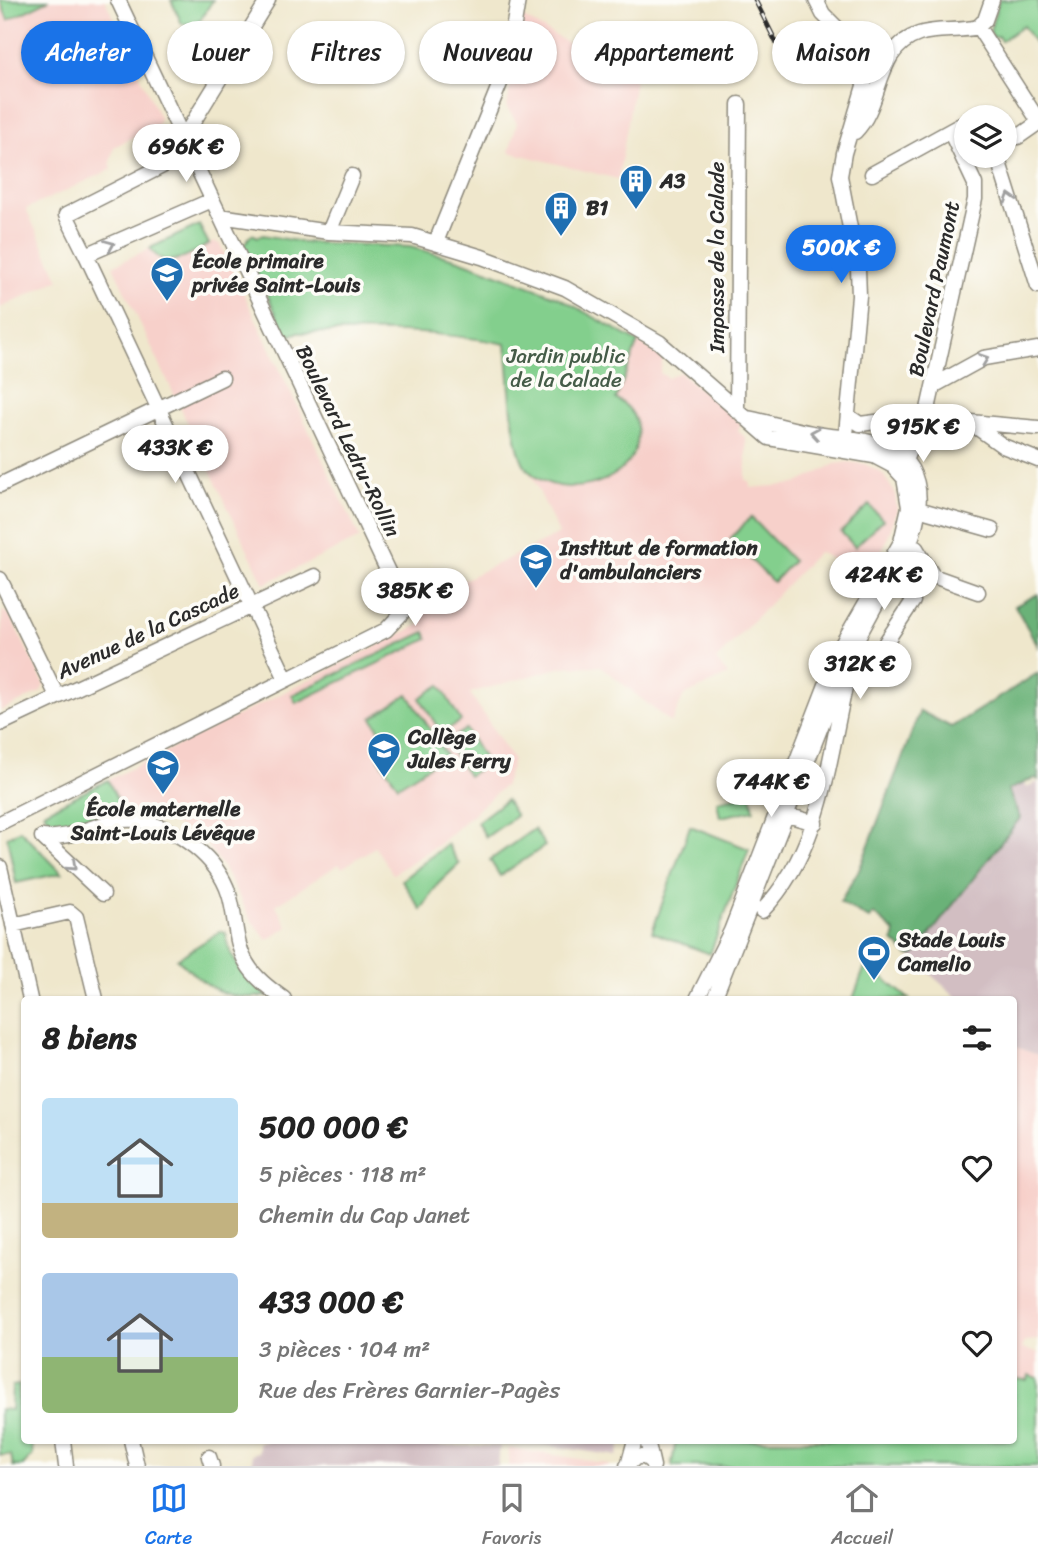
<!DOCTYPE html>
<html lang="fr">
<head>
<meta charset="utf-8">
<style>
  :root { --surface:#fff; --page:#f6f6f6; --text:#222; --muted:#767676; --line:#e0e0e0; --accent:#1a73e8 }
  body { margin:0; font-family:Sriracha,sans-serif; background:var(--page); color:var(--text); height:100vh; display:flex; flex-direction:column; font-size:26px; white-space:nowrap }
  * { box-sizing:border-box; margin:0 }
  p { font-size:23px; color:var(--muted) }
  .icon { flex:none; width:38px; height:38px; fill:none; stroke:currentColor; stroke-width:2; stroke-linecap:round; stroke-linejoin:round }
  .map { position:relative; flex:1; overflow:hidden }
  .drawer { position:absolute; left:21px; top:996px; width:996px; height:448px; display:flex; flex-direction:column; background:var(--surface); border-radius:7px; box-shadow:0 2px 5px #0004 }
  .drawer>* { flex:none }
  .hud { position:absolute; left:21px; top:21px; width:998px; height:63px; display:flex; gap:14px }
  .buttons { position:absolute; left:954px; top:105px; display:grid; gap:14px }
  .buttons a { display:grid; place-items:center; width:63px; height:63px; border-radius:50%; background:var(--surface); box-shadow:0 2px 5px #0004; font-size:35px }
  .price { position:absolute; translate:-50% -60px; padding:0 16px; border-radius:24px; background:#fff; color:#222; font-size:23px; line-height:46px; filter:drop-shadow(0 2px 4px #0008) }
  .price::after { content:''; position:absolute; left:50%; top:42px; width:21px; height:16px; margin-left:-10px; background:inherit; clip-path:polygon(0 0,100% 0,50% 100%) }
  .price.selected { background:var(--accent); color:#fff }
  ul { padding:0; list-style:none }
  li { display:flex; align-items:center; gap:21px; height:175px; padding:0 21px }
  li span { display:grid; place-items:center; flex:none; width:196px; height:140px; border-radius:7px; color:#555 }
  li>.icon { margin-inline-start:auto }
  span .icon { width:84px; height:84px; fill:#fffc; stroke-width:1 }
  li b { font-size:30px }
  h2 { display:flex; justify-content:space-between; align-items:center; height:84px; padding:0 21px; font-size:30px }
  .chip { padding:0 24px; border-radius:32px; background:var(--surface); box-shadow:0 2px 5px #0004; font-size:24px; line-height:63px }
  .chip.selected { background:var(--accent); color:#fff }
  .menu { display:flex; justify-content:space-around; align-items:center; height:98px; border-top:2px solid var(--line); background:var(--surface); font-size:19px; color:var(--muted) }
  .menu a { display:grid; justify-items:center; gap:4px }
  .menu .selected { color:var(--accent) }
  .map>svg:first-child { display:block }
  .built { fill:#f7d0ca }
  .industrial { fill:#d2bec2 }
  .green { fill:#83cf8d; stroke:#577d5c; stroke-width:2 }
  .forest { fill:#6ab278; stroke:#4a6e52; stroke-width:2 }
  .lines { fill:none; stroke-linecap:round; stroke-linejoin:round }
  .minor-casing { stroke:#8d897c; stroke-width:17 }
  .minor { stroke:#fff; stroke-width:14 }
  .rail-casing { stroke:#2b2b2b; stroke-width:5 }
  .rail { stroke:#fdfcf7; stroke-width:2.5; stroke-dasharray:8; stroke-linecap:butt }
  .oneway { stroke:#a0a0a0 }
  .labels { text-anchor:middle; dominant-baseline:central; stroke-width:7; stroke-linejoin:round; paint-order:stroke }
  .poi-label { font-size:21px; font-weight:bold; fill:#2b2b2b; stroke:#fdfcf7; text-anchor:start }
  .street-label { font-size:21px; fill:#2b2b2b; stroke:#fdfcf7 }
  .park-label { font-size:21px; fill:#455c48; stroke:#fdfcf7 }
</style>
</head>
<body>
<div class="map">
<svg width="1038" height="1466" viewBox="0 0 1038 1466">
  <rect width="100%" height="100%" fill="#fdfcf7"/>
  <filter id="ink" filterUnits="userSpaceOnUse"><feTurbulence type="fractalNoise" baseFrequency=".0143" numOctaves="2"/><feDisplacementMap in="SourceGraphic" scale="14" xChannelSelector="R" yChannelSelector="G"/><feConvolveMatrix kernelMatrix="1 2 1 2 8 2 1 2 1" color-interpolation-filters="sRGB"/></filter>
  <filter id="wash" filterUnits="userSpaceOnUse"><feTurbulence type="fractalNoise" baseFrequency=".00686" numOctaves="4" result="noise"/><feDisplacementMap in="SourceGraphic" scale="28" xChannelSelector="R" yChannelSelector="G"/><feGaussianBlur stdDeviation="1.57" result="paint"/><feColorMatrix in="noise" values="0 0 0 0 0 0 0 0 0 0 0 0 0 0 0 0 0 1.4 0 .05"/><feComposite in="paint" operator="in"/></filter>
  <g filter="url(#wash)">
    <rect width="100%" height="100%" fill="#efe7cc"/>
    <path class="built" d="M0,0H105L160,118L158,124L114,147L110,162L112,169L26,209L59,280L0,308Z
      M520,16L635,80L618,179L509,152L517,123L507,108Z
      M214,242L220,244L360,538L264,584L113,266L150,248L155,256L163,261L178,259Z
      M638,342L663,358L660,373L668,378L680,372L741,424L738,431L746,438V480L750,481V488L796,484L835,464L848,462L865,464L882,473L895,493L897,511L886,542L868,577L818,552L716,660L728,675L684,696L671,723L601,666L562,667L470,693L513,760L505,785L439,844L393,874L375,847L342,868L339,864L276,905L288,927L267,940L253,923L223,867L202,838L171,823L121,808L108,780L423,623L412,600L416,598L418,602L559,534L529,470L562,488L577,486L605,480L634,457L638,439L636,420L626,405L616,399Z
      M2,611L9,614L44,684L41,692L0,711Z
      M1013,1046L1038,1055V1340L1025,1341L1022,1349L1038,1353V1378L1029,1376L1028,1380L1013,1379Z
      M509,1448L604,1463L611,1466H508Z"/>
    <path class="industrial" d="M1011,773L1027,787L1038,782V1055L1013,1046V999H959L909,956L914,955Z
      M270,1440H401L445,1446H500L498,1466H253L252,1454L259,1452V1443Z
      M510,1440H622L617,1456Z"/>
    <path class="green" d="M0,0H49L8,20Z
      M171,0H213L197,25L182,24Z
      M999,0H1038V48L1023,26L1001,41L998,36L993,38L990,30Z
      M199,225L209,244C190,254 165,273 150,248Z
      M252,234L258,237L263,235L302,242L410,247L459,260L558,297L638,342L616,399C628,405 635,414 637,427C645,483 560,505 528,470C510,449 510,373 506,344C436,330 367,330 296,333L287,337L246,250L242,247Z
      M869,505L883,520L855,547L841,532Z
      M751,517L793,561L773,582L730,539Z
      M425,632L428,639L296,703L292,695Z
      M440,685L461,721L441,733L420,698Z
      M408,694L446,755L398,786L379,758L392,749L372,718Z
      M466,729L487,764L468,776L446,742Z
      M108,780L121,808L54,831L44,812Z
      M751,794L754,810L720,817L717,801Z
      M506,800L516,816L486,837L477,822Z
      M690,826L749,849L710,954L652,932Z
      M534,829L545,846L500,876L490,860Z
      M20,830L62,873L16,883L7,837Z
      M447,844L459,864L438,884L421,910L402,880Z
      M221,931L226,933C227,960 248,978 267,996C223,1002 207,986 177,959Z
      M866,964L909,999H853Z
      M1029,1375L1038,1378V1466H673L672,1463L676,1440H1013V1379L1028,1380Z
      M19,1385L18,1412L24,1414V1440H31L33,1455L23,1466H13L11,1455H0V1409L11,1410L12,1386Z"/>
    <path class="forest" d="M1038,594V646L1015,606Z
      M1038,673V780L1035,778L1008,790L1020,818L914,955L909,956L893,941L895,932L874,914L869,919L840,902L860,868L920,711L951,727Z"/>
  </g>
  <g filter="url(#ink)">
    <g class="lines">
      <defs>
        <path id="minor" d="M816,0L823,14L855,46L864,67V86L844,153L840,176L858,269L859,296L845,445
          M978,27L1038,120
          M855,132C884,103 874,49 919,34C938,28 959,32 978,27L985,20L992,0
          M184,137L268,0
          M1004,138L1018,137L1038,123
          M190,152L66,215L86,255L212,200
          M997,156L1038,286
          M872,174L961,125L966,131
          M220,216L329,232L412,236L482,257L565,288L659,342L769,438L874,456L893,466L904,478L909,507L901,542L841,646L731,931L697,999
          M329,232L352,176
          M436,242L507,66L518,0
          M86,255L286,679
          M935,385L984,358L1038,349
          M737,411L739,104
          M848,416L860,424L915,417L1038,428
          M744,417C767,422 789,429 812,433C837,438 861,437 886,447C934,468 921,528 899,564
          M972,424L1003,446L1038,460
          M919,425L905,461L893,466C889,445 913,432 926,418L975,199V184L950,131
          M0,485L222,378
          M911,507L992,530
          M902,542L916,548L933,576L978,592
          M0,579L57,696
          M886,642L913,601L912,596L889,581
          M0,724L315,576
          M786,806L787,815L815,823
          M0,823L386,630L402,613L399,595L118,0
          M42,837C76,841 107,814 141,821C178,829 217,857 229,894C236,916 234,941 246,962C254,977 270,989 284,999
          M42,837L103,894
          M0,867L30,999
          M762,911C821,850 828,763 846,683
          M13,925L70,912L76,917L96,999
          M714,999L851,650L880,597
          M63,1440L66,1466
          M131,1440L137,1466
          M647,1440L653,1466
          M209,1457L212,1466
          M629,1462L635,1440
          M627,1466L636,1457H645L652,1462"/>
      </defs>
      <use href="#minor" class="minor-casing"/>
      <use href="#minor" class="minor"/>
      <defs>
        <path id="rail" d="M755,0L794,78"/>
      </defs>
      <use href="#rail" class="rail-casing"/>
      <use href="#rail" class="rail"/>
    </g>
    <defs><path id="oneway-chevron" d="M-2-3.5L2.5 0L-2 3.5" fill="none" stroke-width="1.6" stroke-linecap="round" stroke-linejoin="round" transform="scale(1.75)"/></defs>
    <g class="oneway">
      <use href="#oneway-chevron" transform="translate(1010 198) rotate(-107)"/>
      <use href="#oneway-chevron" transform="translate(110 245) rotate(-23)"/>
      <use href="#oneway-chevron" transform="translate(984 359) rotate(-20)"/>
      <use href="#oneway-chevron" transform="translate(815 433) rotate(-171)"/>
      <use href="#oneway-chevron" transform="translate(72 866) rotate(43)"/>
    </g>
  </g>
  <defs>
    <symbol id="building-pin" viewBox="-11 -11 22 30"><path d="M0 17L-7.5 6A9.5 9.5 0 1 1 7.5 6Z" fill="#1f6fb2" stroke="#fdfcf7"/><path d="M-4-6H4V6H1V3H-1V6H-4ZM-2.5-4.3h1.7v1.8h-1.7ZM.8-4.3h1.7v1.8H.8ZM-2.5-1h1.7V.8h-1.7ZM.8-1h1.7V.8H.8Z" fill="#fff"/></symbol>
    <symbol id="school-pin" viewBox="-11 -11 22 30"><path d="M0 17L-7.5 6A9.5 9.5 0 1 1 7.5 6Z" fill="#1f6fb2" stroke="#fdfcf7"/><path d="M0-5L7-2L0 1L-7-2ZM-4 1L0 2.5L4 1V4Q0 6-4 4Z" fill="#fff"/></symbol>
    <symbol id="university-pin" viewBox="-11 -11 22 30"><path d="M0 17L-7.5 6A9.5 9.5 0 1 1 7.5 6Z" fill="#1f6fb2" stroke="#fdfcf7"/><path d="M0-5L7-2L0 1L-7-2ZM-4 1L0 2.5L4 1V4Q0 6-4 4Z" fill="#fff"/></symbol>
    <symbol id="stadium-pin" viewBox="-11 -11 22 30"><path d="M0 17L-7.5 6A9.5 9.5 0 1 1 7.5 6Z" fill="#1f6fb2" stroke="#fdfcf7"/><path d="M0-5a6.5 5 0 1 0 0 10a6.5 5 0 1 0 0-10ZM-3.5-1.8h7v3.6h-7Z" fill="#fff"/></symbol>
  </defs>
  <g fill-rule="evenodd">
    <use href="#building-pin" x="617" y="162" width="38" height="52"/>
    <use href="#building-pin" x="542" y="189" width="38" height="52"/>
    <use href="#school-pin" x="148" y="254" width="38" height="52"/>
    <use href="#university-pin" x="517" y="541" width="38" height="52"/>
    <use href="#school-pin" x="365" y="730" width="38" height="52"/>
    <use href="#school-pin" x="144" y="747" width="38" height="52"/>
    <use href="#stadium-pin" x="855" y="933" width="38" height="52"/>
  </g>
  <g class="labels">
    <g class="poi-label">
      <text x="660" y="181">A3</text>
      <text x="586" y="208">B1</text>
      <text x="192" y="261">École primaire<tspan x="192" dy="24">privée Saint-Louis</tspan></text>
      <text x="560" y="548">Institut de formation<tspan x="560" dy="24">d'ambulanciers</tspan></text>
      <text x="408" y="737">Collège<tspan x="408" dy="24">Jules Ferry</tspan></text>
      <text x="163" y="809" text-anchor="middle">École maternelle<tspan x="163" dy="24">Saint-Louis Lévêque</tspan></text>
      <text x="898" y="940">Stade Louis<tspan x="898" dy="24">Camelio</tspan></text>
    </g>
    <g class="street-label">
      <text transform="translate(717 257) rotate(-90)">Impasse de la Calade</text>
      <text transform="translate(934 289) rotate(-78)">Boulevard Paumont</text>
      <text transform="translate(348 441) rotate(64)">Boulevard Ledru-Rollin</text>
      <text transform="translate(148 631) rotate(-25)">Avenue de la Cascade</text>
    </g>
    <g class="park-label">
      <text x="566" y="356">Jardin public<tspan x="566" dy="24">de la Calade</tspan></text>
    </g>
  </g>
</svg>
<div class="buttons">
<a><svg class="icon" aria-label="layers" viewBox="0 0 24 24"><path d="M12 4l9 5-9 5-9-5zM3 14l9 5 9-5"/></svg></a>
</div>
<b class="price" style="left:186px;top:184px">696K €</b>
<b class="price selected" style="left:841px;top:285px">500K €</b>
<b class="price" style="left:923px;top:464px">915K €</b>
<b class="price" style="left:175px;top:485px">433K €</b>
<b class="price" style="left:884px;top:612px">424K €</b>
<b class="price" style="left:415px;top:628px">385K €</b>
<b class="price" style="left:860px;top:701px">312K €</b>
<b class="price" style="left:771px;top:819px">744K €</b>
<div class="hud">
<a class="chip selected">Acheter</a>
<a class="chip">Louer</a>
<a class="chip">Filtres</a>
<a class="chip">Nouveau</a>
<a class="chip">Appartement</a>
<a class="chip">Maison</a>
</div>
<section class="drawer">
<h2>8 biens<svg class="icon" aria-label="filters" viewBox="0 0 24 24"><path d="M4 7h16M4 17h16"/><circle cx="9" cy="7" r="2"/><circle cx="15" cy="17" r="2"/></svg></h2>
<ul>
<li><span style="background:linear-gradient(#bfe0f5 75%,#c2b280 0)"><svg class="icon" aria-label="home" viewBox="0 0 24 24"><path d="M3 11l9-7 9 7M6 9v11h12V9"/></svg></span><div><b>500 000 €</b><p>5 pièces · 118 m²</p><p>Chemin du Cap Janet</p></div><svg class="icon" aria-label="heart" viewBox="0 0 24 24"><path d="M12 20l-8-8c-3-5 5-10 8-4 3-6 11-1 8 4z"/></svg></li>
<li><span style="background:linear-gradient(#a9c7e8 60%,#8fb573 0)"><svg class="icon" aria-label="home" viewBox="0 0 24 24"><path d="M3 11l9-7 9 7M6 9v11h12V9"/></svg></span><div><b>433 000 €</b><p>3 pièces · 104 m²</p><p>Rue des Frères Garnier-Pagès</p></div><svg class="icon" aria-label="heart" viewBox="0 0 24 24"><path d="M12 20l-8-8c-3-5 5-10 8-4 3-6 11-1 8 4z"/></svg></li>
</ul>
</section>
</div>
<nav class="menu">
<a class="selected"><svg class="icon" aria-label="map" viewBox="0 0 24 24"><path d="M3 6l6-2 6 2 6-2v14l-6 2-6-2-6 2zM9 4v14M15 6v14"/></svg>Carte</a>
<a><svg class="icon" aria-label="saved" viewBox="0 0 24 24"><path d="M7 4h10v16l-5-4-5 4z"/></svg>Favoris</a>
<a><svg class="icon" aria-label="home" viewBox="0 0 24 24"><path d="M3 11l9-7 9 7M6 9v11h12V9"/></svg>Accueil</a>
</nav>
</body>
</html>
